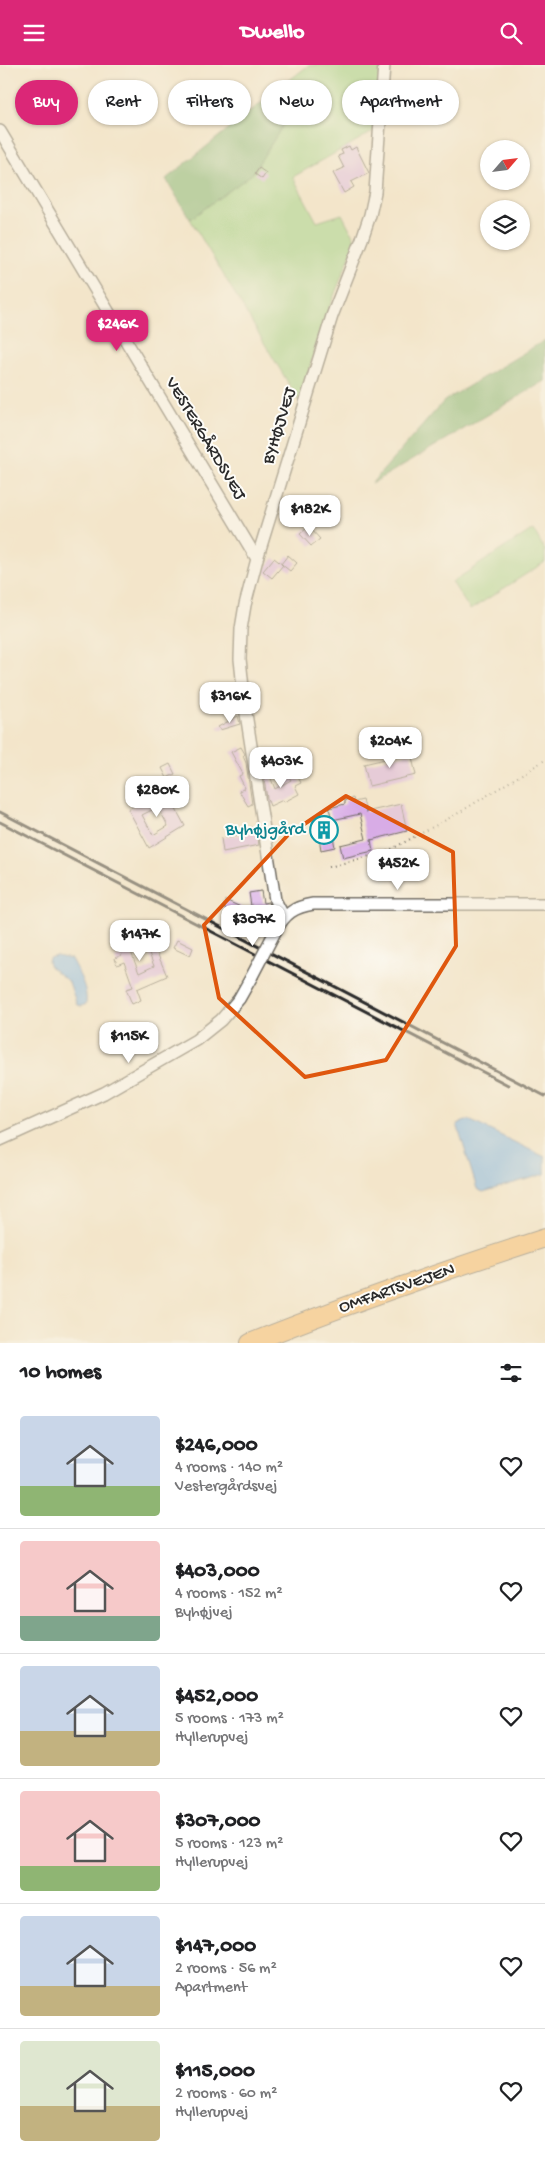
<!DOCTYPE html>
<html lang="en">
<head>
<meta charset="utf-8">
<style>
  :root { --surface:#fff; --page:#f6f6f6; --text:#202124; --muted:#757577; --line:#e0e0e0; --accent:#db2777 }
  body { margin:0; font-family:"Gochi Hand",sans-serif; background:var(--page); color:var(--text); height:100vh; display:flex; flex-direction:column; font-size:19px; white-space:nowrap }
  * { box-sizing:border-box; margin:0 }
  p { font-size:16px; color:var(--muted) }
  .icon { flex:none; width:28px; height:28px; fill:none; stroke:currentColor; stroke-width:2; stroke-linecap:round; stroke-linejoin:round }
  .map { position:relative; height:1278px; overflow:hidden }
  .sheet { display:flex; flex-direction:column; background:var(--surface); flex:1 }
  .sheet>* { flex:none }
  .top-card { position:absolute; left:15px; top:15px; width:515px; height:45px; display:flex; gap:10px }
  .needle { width:32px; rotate:62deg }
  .tools { position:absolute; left:480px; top:75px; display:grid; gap:10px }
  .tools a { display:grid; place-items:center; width:50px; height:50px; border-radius:50%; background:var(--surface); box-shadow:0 1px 4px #0004; font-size:25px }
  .price { position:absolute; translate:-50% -42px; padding:0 11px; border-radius:10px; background:#fff; color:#222; font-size:16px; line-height:32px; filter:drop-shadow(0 1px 2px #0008) }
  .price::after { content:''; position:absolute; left:50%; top:30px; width:15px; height:11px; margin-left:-8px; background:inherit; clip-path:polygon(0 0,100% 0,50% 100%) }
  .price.active { background:var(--accent); color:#fff }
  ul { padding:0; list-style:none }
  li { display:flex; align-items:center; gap:15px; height:125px; padding:0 20px }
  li+li { border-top:1px solid var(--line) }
  li span { display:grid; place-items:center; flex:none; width:140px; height:100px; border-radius:5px; color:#555 }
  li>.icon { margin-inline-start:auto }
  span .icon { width:60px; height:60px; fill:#fffc; stroke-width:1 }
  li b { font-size:21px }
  h2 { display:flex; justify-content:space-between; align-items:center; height:60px; padding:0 20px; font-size:21px }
  .pill { padding:0 18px; border-radius:22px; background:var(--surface); box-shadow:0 1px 4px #0004; font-size:18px; line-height:45px }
  .pill.active { background:var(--accent); color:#fff }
  header { display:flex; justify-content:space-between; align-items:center; height:65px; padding:0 20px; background:var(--accent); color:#fff; font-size:22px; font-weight:800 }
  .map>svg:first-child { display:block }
  .green { fill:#9cd385; stroke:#647f58 }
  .forest { fill:#7db572; stroke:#54704e }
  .water { fill:#7bb6ec; stroke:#53708c }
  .building { fill:#d8ace6; fill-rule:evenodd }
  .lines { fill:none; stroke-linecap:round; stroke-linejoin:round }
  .street-casing { stroke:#716c63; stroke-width:14 }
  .primary-casing { stroke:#716c63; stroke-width:20 }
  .path { stroke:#716c63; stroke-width:2; stroke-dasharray:1 4; stroke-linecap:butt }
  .street { stroke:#fff; stroke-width:11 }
  .primary { stroke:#fbbd6e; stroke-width:18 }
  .rail { stroke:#2b2b2b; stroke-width:3 }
  .street-bridge-casing { stroke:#716c63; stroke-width:14; stroke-linecap:butt }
  .street-bridge { stroke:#fff; stroke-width:11 }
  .marked { fill:none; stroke:#df570e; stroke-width:4; stroke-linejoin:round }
  .labels { text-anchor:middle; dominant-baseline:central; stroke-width:4; stroke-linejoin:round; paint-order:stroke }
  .street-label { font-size:18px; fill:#2b2b2b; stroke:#fdfcf7 }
  .culture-label { font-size:18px; fill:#0d838f; stroke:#fdfcf7; text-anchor:end }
</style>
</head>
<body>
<header><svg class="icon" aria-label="menu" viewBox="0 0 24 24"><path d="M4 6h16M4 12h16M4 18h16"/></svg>Dwello<svg class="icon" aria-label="search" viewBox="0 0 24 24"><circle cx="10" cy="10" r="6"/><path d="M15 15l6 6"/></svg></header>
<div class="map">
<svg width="545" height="1278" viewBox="0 0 545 1278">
  <rect width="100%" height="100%" fill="#fdfcf7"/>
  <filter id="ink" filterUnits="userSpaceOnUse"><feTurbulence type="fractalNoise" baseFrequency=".02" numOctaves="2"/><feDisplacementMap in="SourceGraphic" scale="10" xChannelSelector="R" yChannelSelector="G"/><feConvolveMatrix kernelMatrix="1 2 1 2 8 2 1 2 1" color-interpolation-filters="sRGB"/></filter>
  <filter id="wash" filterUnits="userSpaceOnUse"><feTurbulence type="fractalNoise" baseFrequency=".0096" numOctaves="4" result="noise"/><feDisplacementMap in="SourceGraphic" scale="20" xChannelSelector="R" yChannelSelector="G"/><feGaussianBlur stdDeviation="1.12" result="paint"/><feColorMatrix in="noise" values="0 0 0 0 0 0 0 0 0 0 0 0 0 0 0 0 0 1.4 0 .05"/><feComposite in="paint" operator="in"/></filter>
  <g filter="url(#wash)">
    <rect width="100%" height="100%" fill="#f3e5ca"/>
    <path class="green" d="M309,0H381L374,66L293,112L317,157L342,149L356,176L328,246L299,336L190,154L252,108L294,43L283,20Z
      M533,464L545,485V497L470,545L452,517Z"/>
    <path class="forest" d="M283,20L294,43L252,109L190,154L166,114Z
      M545,275V316L371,419L444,336Z"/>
    <path class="water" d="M56,891L71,894C79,909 88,923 86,939L82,941L77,940L69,917L50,902L48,897L49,893Z
      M469,1055L545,1092V1109L483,1127L477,1124L457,1059Z"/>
    <g id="blocks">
      <path class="building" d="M349,81L351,85L356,82L369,108L351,117L354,122L344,128L333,108L344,103L338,91L343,89L341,85Z
        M259,103L266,108L262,114L255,109Z
        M307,463L310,466L311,464L320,474L311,481L300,469Z
        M288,490L297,498L290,506L281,499Z
        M274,493L283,500L272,513L263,506Z
        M238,651L240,659L220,665L218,662Z
        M241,682L245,689L243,691L246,698L252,739L248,741L239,726L245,723L239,711L243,709L231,687Z
        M411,688L416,710L369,721L364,699Z
        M170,699L175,709L167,713L162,703Z
        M268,706L275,724L291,715L289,712L296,708L301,718L295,721L299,729L284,737L283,735L270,741L267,733L263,708Z
        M165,724L185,761L149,783L128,744ZM158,742L168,761L153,770L142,750Z
        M353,733L354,737L363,735L366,747L401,739L407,766L371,775L373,786L343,793L340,780L366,774L360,749L332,755L329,743L345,739V735Z
        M329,752L335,782L321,785L316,754Z
        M252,762L253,768L257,767L259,780L223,787L221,773L243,769L242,764Z
        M261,826L263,838L268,837L269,840L272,857L269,862L265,863L264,859L260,860L258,844L244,852L223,843L225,835L252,847L249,828Z
        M147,864L167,911L137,924L141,935L132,939L126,924L133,922L124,897L117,900L115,893L122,890L117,877ZM146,881L154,901L139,908L131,887Z
        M177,875L193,883L190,891L173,883Z"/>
    </g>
  </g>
  <g filter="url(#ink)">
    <use href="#blocks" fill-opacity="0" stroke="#716c63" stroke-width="1"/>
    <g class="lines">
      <defs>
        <path id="street" d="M0,66L257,494
          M284,852L275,835L245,642L240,594L241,564L245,540L257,494L332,251L362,174L370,150L375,127L384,0
          M276,865C285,849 294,842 313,839H545
          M0,1075L104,1028L196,975L221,955L239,934L252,911"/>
        <path id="primary" d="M250,1278C347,1239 446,1205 545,1173"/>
      </defs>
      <use href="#street" class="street-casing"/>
      <use href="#primary" class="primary-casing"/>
      <path class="path" d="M329,802L388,786L457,749L545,695"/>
      <use href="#street" class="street"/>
      <use href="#primary" class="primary"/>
      <path class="rail" d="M0,747L545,1031
        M0,757L508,1020"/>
      <defs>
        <path id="street-bridge" d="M252,911L276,865"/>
      </defs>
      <use href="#street-bridge" class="street-bridge-casing"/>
      <use href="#street-bridge" class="street-bridge"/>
    </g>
  </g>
  <path d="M0 0H545V1278H0ZM346,731L453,787L456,881L386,995L305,1012L219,933L204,860L288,770Z" fill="#f3e5ca" fill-opacity=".55" fill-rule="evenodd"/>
  <path class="marked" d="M346,731L453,787L456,881L386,995L305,1012L219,933L204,860L288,770Z"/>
  <defs>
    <symbol id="building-ring" viewBox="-11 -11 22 22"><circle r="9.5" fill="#fdfcf7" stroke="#0f9aa8" stroke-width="1.5"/><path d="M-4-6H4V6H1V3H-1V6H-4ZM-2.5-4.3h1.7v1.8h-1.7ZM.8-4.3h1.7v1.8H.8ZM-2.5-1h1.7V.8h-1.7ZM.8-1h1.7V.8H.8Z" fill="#0f9aa8"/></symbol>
  </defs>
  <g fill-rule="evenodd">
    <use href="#building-ring" x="308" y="749" width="32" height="32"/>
  </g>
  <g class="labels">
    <g class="street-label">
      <text transform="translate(280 361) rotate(-73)">BYHØJVEJ</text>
      <text transform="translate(205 374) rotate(59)">VESTERGÅRDSVEJ</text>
      <text transform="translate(397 1224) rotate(-19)">OMFARTSVEJEN</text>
    </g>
    <g class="culture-label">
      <text x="305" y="765">Byhøjgård</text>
    </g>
  </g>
</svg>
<div class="tools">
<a><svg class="needle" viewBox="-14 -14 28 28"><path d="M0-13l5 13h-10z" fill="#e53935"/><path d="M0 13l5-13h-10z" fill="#757577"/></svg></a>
<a><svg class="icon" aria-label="layers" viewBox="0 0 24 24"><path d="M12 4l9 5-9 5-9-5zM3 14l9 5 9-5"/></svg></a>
</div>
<b class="price active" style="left:117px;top:287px">$246K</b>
<b class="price" style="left:310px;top:472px">$182K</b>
<b class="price" style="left:230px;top:659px">$316K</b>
<b class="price" style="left:390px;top:704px">$204K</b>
<b class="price" style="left:281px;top:724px">$403K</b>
<b class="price" style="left:157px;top:753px">$280K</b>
<b class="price" style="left:398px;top:826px">$452K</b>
<b class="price" style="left:253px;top:882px">$307K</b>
<b class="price" style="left:140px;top:897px">$147K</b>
<b class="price" style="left:129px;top:999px">$115K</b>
<div class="top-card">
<a class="pill active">Buy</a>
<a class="pill">Rent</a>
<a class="pill">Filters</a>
<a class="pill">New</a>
<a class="pill">Apartment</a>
</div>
</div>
<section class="sheet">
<h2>10 homes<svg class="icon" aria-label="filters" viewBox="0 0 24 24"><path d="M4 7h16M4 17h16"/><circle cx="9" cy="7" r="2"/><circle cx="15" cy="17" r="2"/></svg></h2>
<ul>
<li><span style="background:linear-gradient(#c9d6e8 70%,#8fb573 0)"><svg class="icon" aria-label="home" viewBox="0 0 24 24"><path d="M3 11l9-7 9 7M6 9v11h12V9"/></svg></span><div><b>$246,000</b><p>4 rooms · 140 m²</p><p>Vestergårdsvej</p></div><svg class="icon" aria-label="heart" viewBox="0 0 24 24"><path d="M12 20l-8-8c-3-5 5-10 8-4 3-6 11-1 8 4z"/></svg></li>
<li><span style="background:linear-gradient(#f6c9c9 75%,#7fa58c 0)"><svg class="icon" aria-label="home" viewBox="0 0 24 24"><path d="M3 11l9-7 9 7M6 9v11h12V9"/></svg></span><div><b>$403,000</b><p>4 rooms · 152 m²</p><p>Byhøjvej</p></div><svg class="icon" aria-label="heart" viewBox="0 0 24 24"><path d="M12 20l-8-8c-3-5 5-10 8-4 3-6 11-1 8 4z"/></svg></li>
<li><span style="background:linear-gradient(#c9d6e8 65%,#c2b280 0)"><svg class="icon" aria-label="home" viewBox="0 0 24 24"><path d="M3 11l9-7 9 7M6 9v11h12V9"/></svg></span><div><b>$452,000</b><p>5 rooms · 173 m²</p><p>Hyllerupvej</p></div><svg class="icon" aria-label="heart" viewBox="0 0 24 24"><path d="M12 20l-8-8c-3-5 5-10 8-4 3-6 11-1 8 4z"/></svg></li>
<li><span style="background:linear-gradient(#f6c9c9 75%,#8fb573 0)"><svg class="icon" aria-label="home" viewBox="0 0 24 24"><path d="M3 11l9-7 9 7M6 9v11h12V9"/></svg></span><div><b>$307,000</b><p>5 rooms · 123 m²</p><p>Hyllerupvej</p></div><svg class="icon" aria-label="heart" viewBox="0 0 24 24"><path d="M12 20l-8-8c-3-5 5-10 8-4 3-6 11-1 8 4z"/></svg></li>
<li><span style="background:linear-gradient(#c9d6e8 70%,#c2b280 0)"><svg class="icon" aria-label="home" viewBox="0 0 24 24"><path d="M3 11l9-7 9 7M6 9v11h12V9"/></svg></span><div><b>$147,000</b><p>2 rooms · 56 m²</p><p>Apartment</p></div><svg class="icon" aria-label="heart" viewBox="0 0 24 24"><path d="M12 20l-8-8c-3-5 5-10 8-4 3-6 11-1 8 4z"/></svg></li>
<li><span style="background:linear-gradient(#dfe7d0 65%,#c2b280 0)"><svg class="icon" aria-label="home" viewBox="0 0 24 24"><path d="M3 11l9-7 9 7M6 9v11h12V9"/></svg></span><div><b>$115,000</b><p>2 rooms · 60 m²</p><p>Hyllerupvej</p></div><svg class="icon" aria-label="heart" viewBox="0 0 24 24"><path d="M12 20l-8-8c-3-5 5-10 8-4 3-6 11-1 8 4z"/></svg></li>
</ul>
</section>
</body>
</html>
